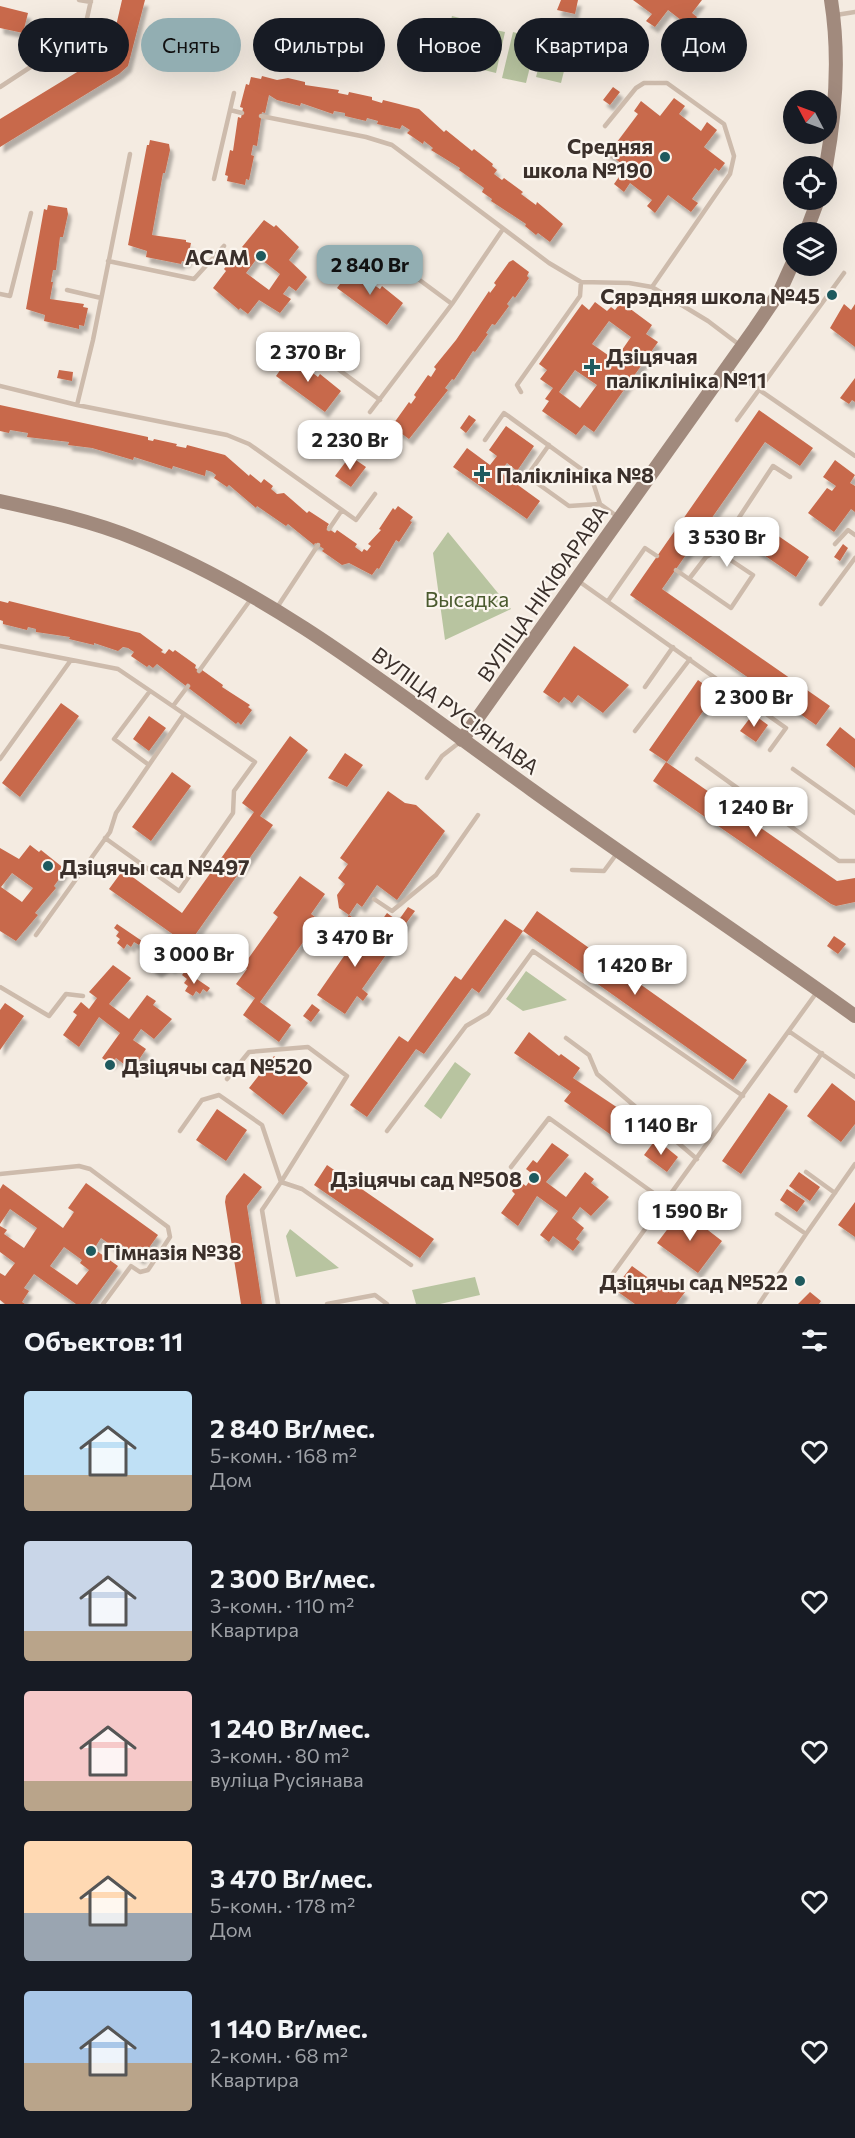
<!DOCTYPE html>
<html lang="ru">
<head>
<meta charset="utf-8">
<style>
  :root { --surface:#171b24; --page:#242831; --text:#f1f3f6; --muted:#9ea1a6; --accent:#92aeb2 }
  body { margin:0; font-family:Commissioner,sans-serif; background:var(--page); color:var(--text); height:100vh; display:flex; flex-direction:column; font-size:22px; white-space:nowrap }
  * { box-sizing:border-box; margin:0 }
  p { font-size:20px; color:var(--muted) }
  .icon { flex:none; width:33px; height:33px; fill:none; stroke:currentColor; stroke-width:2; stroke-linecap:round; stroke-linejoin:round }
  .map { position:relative; height:1304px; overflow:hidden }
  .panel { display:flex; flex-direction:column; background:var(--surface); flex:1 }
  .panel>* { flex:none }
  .hud { position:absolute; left:18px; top:18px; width:819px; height:54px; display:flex; gap:12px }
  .needle { width:39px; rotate:311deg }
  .buttons { position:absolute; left:783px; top:90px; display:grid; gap:12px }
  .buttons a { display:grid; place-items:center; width:54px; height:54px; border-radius:50%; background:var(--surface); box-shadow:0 6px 24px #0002; font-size:30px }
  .price { position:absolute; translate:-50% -51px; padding:0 14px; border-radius:12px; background:#fff; color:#222; font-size:20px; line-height:39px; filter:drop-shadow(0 2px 3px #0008) }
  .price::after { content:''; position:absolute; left:50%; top:36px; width:18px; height:14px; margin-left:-9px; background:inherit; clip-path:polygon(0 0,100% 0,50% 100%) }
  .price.on { background:var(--accent); color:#111 }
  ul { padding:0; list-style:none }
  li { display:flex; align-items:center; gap:18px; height:150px; padding:0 24px }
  li span { display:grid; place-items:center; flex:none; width:168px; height:120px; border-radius:6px; color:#555 }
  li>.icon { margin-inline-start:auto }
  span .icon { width:72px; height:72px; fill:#fffc; stroke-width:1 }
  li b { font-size:26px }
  h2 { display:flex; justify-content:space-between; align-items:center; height:72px; padding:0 24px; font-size:26px }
  .chip { padding:0 21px; border-radius:27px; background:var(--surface); box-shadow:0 6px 24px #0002; font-size:21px; line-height:54px }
  .chip.on { background:var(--accent); color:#111 }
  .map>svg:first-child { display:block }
  .green { fill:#b8c4a0 }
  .building { fill:#c8694b; fill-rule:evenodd; filter:url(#shadow) }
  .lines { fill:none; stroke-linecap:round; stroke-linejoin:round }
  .service { stroke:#cdbbac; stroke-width:4.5 }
  .secondary { stroke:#a18a7d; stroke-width:14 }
  .poi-dot { fill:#1f5a5e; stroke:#fbf5ee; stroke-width:2 }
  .labels { text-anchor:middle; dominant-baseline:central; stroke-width:4.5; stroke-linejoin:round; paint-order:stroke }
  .poi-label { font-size:21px; font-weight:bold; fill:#3b302b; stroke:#fbf5ee; text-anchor:end }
  .street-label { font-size:21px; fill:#3b302b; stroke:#fbf5ee }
  .park-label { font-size:21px; fill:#4a5a2e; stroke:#fbf5ee }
</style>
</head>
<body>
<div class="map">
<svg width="855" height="1304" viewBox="0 0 855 1304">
  <defs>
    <filter id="shadow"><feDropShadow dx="3.5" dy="6" stdDeviation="1.5" flood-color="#0004"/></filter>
  </defs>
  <rect width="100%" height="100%" fill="#f4ebe1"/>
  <path class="green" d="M452,16L475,22L463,68L440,62Z
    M481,27L505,32L496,73L472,67Z
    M513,32L537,38L526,83L502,78Z
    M544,46L569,51L561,83L536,77Z
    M448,532L511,609L445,640L433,553Z
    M526,971L567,1000L523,1011L506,999Z
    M455,1062L471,1074L441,1119L424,1106Z
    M290,1229L339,1268L296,1277L286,1236Z
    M475,1277L480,1295L440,1304H416L412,1290Z"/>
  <path class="building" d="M122,0H145L128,66L119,74L0,147V119L110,52Z
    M561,0H578L575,14L557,10Z
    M633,0H702L692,13L697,17L690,27L668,10L655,27L646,21L652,14Z
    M0,6L28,13L23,33L0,28Z
    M262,76L277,80L288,78L305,82V85L339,90L338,93L348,95L349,92L372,97V100L382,103L383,100L419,109L444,132L446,130L472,151L474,149L493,164L492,166L497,170L494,174L502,180L504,178L523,192L521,194L536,205L537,202L563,224L550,242L538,233L536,235L525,226L526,224L491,201L492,199L482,192L484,188L459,170L460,168L431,150L433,148L424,141L423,144L407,133L410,130L402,125L400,129L377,124L378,121L367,118L366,121L345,116V113L334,111L333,114L301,103L300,106L277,100L269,95L265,113L262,112L257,146L253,145L251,155L254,156L249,180L246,179L245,185L227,181L228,176L225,175L230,150L233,151L238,117L241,118L243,108L240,107L246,84L249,85L251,77L261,79Z
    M613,87L620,92L610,105L603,100Z
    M674,98L685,106L679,114L701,131L707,122L717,130L704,147L725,163L719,171L715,168L692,199L698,203L691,212L668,195L655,213L647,206L652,200L630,183L624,192L614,184L626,167L605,151L611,143L614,146L638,114L634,111L641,101L660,116Z
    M150,140L169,144L170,150L165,173H163L152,235L186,240V242L191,243L187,262L182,261L181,264L146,257L147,251L128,245L147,145H149Z
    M48,205L67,208L68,214L63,237H60L56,270H53L51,282H53L50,299L84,304L83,307L88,308L84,326L79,325V329L44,321L45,315L26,309L44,209L47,210Z
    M264,220L274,227L276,225L299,247L289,260L307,277L296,291L289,286L283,294L291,299L280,313L259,300L248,314L240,308L239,310L213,288L226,271L224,269L231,260L235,263L245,249L242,247ZM258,257L280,274L269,290L246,273Z
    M513,260L529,272L527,276L529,278L515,298L513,296L507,304L509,306L495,325L492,324L486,333L488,334L475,352L473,351L454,380L452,379L445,388L448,390L409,439L394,428L396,424L394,423L409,402L411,404L416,397L414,395L428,375L431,377L436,369L434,367L456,340L489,291L490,293L496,285L494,283L509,262Z
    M353,267L373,280L371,283L380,289L382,286L403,303L387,325L337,288Z
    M595,302L607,311L611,307L615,310L621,302L652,325L646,334L658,342L594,432L584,425L576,435L542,411L549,401L545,399L553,388L540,379L547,370L539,364L582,304L589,310ZM609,321L631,337L615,360L592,344ZM575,370L597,385L580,408L559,392Z
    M844,304L851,310L855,304V347L830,328Z
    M291,355L311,368L309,370L318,377L320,374L341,391L325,412L276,376Z
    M59,370L73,372L72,381L57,378Z
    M855,378V402L852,400L849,404L840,398Z
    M0,405L148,437V440L153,441L154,439L177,444L176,446L186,448L187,445L225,455L249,476L250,474L261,483L264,479L273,486L271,489L277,494L284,493L307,513L309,511L329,524L327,527L329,529L335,533L337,530L357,544L355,547L362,552L364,549L367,551L371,546L368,544L381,530L379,529L393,508L395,510L398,506L413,517L410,521L412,522L399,542L396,540L379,569L377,568L372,575L349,563L342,565L322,551L324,549L315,543L314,545L288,524L286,526L257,506L256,508L229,485L227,487L214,478L216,475L212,472L206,470L205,476L173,466L172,469L134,457L133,460L92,448L68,445L69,442L27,437L28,433L10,430L9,433L0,431Z
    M759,410L813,448L800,466L765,442L662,589L830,706L816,725L630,595Z
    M469,415L476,420L466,433L460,428Z
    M506,426L534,446L517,471L507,463L500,472L540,501L527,519L453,467L467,448L490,465L497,456L489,450Z
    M350,456L366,467L351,487L335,476Z
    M835,460L855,475L850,483L855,486V512L851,509L834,532L808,513L827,488L832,491L836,486L823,477Z
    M758,522L809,557L796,577L745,542Z
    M843,544L848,548L840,561L834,557Z
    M0,601L8,603L9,601L140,633L163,650L161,652L165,654L169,649L173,652L175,650L196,665L195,668L201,672L202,670L223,685L222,687L250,705L248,707L252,710L241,725L238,722L236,724L157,664L153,668L149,665L147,667L131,656L134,652L128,648L123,647L118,651L94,643V645L69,639L70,637L36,632V629L28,627L27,630L3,624V621L0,620Z
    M574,646L629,685L603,713L578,695L572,703L564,697L559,703L543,692Z
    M698,680L716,693L667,762L649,750Z
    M61,703L79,716L20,797L2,783Z
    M753,714L768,725L756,742L740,731Z
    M149,716L166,728L149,751L133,739Z
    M840,727L855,739V768L826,745Z
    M290,736L308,750L260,816L273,825L188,945L109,889L123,870L182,913L254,812L242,803Z
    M345,753L363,765L347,787L328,778Z
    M666,762L837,881L855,878V902L836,906L831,904L653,781Z
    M172,772L191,786L151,841L132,827Z
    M388,791L405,803L416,805L445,831L397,900L377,885L362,907L357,903L349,915L339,908L337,895L345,884L338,878L348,864L340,858Z
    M30,845L39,852L41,850L66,870L54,886L56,888L35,913L38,915L16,941L0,931V848L19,859ZM12,873L33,888L22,902L1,887Z
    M300,876L325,894L311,914L319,920L260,1002L291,1025L279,1042L243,1015L255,998L236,984L247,969L243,966L278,917L273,913Z
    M408,907L415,911L396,937L379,924L387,913L398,921Z
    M537,911L747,1060L733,1080L523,931Z
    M349,915L393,945L362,989L368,994L363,1001L357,996L345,1014L317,995L360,933L349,926L351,923L346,919Z
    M505,919L523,931L479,993L472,988L424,1054L416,1049L367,1117L350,1105L399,1036L408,1042L455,976L461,980Z
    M117,924L142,941L139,945L134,942L131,947L127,944L124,949L117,943L120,939L116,936L119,932L114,928Z
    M834,936L846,944L838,954L827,946Z
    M151,947L175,964L172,968L168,965L158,972L151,967L154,962L150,959L153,955L148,951Z
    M113,965L131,978L109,1004L129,1019L147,995L156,1001L153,1005L172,1019L154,1039L141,1029L133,1040L146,1049L138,1061L141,1063L134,1072L116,1058L111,1064L102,1058L120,1033L99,1017L79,1047L63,1035L77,1015L73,1012L81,1002L89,1009L97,998L89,992Z
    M185,971L210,988L207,992L203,989L200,994L196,991L193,996L185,991L188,986L184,983L187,979L182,975Z
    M5,1003L24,1016L0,1050V1010Z
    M312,1004L320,1010L311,1022L303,1016Z
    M529,1032L559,1056L561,1054L580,1068L573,1078L630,1116L614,1137L564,1101L571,1092L514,1053Z
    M274,1056L308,1083L283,1115L249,1088Z
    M832,1083L855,1101V1124L841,1142L807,1116Z
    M769,1093L788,1106L741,1174L722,1161Z
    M217,1109L247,1130L226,1161L196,1140Z
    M656,1139L678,1157L667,1172L644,1155Z
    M552,1143L569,1155L546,1182L566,1197L585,1172L594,1179L591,1183L609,1197L591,1216L580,1207L572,1218L584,1228L576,1239L580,1242L573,1251L553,1236L549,1242L540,1235L558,1211L537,1196L518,1226L501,1213L515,1194L512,1191L519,1181L526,1186L534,1175L526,1169L533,1160L537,1163Z
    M327,1165L434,1239L420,1258L314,1185Z
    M799,1172L820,1187L810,1201L789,1186Z
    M244,1173L262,1187L247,1206L262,1304H241L225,1202L226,1196Z
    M86,1183L158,1235L141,1259L119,1243L115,1248L101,1238L94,1249L118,1266L90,1304H76L34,1274L24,1288L29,1291L22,1302L25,1304H5L0,1300V1273L5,1276L15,1263L0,1252V1226L7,1230L4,1234L24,1248L37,1228L10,1209L0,1224V1189L3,1184L63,1228L74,1212L68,1208ZM64,1247L82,1260L80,1263L89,1270L77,1285L50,1266Z
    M787,1189L805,1201L797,1212L780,1200Z
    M855,1202V1237L838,1225Z
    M682,1210L722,1241L698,1273L657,1243Z
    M632,1266L654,1282L652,1285L660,1291L669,1280L685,1292L676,1304H635L614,1289Z
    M810,1292L821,1301L819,1304H798Z"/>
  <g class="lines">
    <path class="service" d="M79,0L91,2
      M836,15L855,12
      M0,87L84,32L91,0
      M230,110L242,113
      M261,116L366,137L392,145L549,263L581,282L629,283L652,287L708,321L741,346
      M605,126L636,88L644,83H667L724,124L734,156L730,174L652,287
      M214,179L234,93
      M379,250L452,304
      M108,261L194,279L224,246
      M67,290L101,298
      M0,294L10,296L31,213
      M308,347L380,400
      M729,369L855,456
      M0,386L77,405L227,435L249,444L356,520L375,494
      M521,392L517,385L580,296L581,282
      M77,405L93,340L130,154
      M370,412L452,304L503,229
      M737,420L844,273
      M485,440L504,413L591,476L600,504L618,517
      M549,445L527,476L569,506L600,504
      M329,529L342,510
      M835,544L848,530L855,535
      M676,570L731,608L753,575L717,551
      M689,579L706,557L717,551L773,466L790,477
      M577,580L786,728L770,750
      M608,601L645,548L657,556
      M821,604L855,558
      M276,609L318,545
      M0,646L118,669L255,762L234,791L233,813L179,891L105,838
      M199,671L251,599
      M645,687L673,647
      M173,706L188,686
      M635,731L690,659
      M0,759L71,660
      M697,759L839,861H855
      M149,765L114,739L150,691
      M793,769L855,813
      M427,778L442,756L460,742
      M572,870L604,871L618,852
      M374,899L392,911L436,875L478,815
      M36,935L110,832L116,813L184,714
      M0,987L49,1016L66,994L83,996
      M790,1032L855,1077
      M566,1038L589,1055L597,1074L697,1159
      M227,1079L249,1052L308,1047L347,1076L281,1182L302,1189L411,1265
      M796,1091L822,1053
      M180,1131L202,1100L219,1095L262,1125L281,1182L262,1210L278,1304
      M387,1131L466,1026L488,1013L533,951L743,1096
      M511,1167L549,1118L666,1202
      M806,1172L835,1193
      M0,1174L79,1166L90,1169L168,1227L170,1237L148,1270L140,1272L131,1266L103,1304
      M777,1214L806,1234L855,1164
      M603,1287L817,992
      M327,1304L375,1295L387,1304
      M759,1304L806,1234"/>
    <path class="secondary" d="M826,166C836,111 840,56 831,0
      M806,232L818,200
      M0,501C46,511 92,521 136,539C281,597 406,700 532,790C639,867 748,939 855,1016
      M462,740L755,328L780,291L794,260"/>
  </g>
  <g class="poi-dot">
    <circle cx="665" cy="157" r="6"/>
    <circle cx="261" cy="256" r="6"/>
    <circle cx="832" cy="295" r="6"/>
    <path d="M589 358h6v6h6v6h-6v6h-6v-6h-6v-6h6z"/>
    <path d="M479 465h6v6h6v6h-6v6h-6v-6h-6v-6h6z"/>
    <circle cx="48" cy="866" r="6"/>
    <circle cx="110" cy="1065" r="6"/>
    <circle cx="534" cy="1178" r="6"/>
    <circle cx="91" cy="1251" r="6"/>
    <circle cx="800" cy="1281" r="6"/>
  </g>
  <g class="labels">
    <g class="poi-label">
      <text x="653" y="145">Средняя<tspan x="653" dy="24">школа №190</tspan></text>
      <text x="249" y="256">АСАМ</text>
      <text x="820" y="295">Сярэдняя школа №45</text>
      <text x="606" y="355" text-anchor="start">Дзіцячая<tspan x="606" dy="24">паліклініка №11</tspan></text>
      <text x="496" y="474" text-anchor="start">Паліклініка №8</text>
      <text x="60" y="866" text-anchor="start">Дзіцячы сад №497</text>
      <text x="122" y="1065" text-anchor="start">Дзіцячы сад №520</text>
      <text x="522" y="1178">Дзіцячы сад №508</text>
      <text x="103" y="1251" text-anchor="start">Гімназія №38</text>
      <text x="788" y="1281">Дзіцячы сад №522</text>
    </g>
    <g class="street-label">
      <text transform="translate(542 593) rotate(-55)">ВУЛІЦА НІКІФАРАВА</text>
      <text transform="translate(456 710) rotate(36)">ВУЛІЦА РУСІЯНАВА</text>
    </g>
    <g class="park-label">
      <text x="467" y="598">Высадка</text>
    </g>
  </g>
</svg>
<div class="buttons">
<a><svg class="needle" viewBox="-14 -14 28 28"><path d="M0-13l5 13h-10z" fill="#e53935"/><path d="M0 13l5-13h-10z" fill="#9ea1a6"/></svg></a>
<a><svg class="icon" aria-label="locate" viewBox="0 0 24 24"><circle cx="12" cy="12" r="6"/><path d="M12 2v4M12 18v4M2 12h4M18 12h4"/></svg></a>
<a><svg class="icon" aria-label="layers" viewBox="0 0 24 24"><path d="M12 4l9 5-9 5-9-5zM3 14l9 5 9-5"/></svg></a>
</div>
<b class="price on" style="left:370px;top:296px">2 840 Br</b>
<b class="price" style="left:308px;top:383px">2 370 Br</b>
<b class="price" style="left:350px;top:471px">2 230 Br</b>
<b class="price" style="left:727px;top:568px">3 530 Br</b>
<b class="price" style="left:754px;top:728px">2 300 Br</b>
<b class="price" style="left:756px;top:838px">1 240 Br</b>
<b class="price" style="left:355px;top:968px">3 470 Br</b>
<b class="price" style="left:194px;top:985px">3 000 Br</b>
<b class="price" style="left:635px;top:996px">1 420 Br</b>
<b class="price" style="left:661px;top:1156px">1 140 Br</b>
<b class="price" style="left:690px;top:1242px">1 590 Br</b>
<div class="hud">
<a class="chip">Купить</a>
<a class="chip on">Снять</a>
<a class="chip">Фильтры</a>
<a class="chip">Новое</a>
<a class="chip">Квартира</a>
<a class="chip">Дом</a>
</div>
</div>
<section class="panel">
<h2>Объектов: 11<svg class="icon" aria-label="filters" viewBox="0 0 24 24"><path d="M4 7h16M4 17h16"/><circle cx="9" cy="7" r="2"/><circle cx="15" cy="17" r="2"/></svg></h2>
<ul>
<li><span style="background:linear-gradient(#bfe0f5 70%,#b9a48a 0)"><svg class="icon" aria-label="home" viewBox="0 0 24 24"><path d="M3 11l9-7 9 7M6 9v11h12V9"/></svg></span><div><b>2 840 Br/мес.</b><p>5-комн. · 168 m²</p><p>Дом</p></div><svg class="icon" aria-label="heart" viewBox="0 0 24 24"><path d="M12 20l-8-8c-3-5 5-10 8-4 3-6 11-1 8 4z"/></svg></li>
<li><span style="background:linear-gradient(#c9d6e8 75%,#b9a48a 0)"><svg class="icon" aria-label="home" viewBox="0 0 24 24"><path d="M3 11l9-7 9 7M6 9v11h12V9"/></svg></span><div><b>2 300 Br/мес.</b><p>3-комн. · 110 m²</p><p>Квартира</p></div><svg class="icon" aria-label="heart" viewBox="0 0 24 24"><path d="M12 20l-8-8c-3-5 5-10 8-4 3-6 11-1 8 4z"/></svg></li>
<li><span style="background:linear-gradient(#f6c9c9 75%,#b9a48a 0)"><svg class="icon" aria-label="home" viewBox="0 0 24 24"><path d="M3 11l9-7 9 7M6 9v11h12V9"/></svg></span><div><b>1 240 Br/мес.</b><p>3-комн. · 80 m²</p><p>вуліца Русіянава</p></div><svg class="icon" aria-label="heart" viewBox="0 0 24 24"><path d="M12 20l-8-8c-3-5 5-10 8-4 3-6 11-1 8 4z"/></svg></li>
<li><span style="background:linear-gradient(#ffd9b3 60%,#9aa5b1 0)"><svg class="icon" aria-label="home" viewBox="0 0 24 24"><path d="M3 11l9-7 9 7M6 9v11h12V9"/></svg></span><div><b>3 470 Br/мес.</b><p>5-комн. · 178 m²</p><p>Дом</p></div><svg class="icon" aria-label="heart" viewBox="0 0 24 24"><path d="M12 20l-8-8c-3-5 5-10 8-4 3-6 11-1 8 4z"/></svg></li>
<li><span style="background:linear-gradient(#a9c7e8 60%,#b9a48a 0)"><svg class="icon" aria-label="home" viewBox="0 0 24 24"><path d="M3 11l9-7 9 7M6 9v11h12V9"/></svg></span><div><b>1 140 Br/мес.</b><p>2-комн. · 68 m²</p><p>Квартира</p></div><svg class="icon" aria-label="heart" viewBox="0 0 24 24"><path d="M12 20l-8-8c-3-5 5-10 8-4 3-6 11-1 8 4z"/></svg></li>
</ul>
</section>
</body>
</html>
